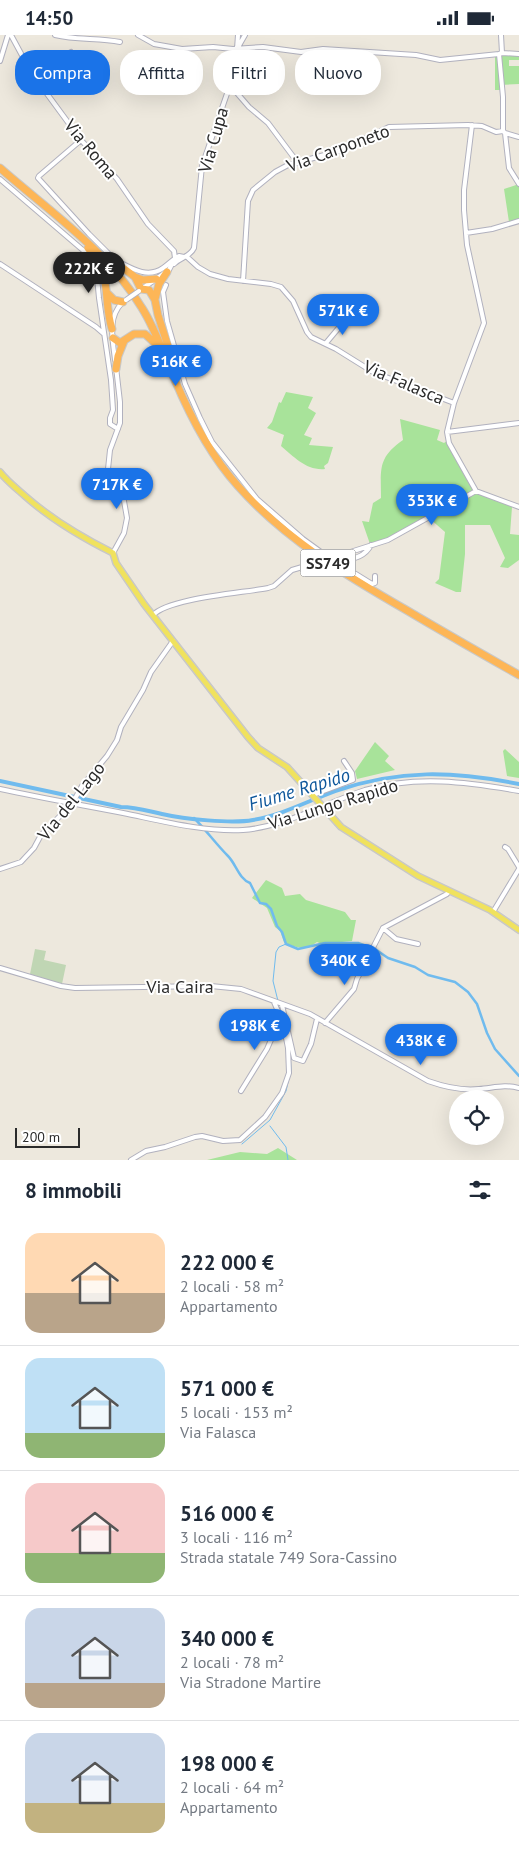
<!DOCTYPE html>
<html lang="it">
<head>
<meta charset="utf-8">
<style>
  :root { --surface:#fff; --page:#f2f2f3; --text:#1f2937; --muted:#747a83; --line:#e0e1e3; --accent:#1a73e8 }
  body { margin:0; font-family:"PT Sans",sans-serif; background:var(--page); color:var(--text); height:100vh; display:flex; flex-direction:column; font-size:19px; white-space:nowrap }
  * { box-sizing:border-box; margin:0 }
  p { font-size:16px; color:var(--muted) }
  .icon { flex:none; width:28px; height:28px; fill:none; stroke:currentColor; stroke-width:2; stroke-linecap:round; stroke-linejoin:round }
  .map { position:relative; height:1125px; overflow:hidden }
  .sheet { display:flex; flex-direction:column; background:var(--surface); flex:1 }
  .sheet>* { flex:none }
  .top-card { position:absolute; left:15px; top:15px; width:490px; height:45px; display:flex; gap:10px }
  .fabs { position:absolute; left:449px; top:1055px; display:grid; gap:10px }
  .fabs a { display:grid; place-items:center; width:55px; height:55px; border-radius:50%; background:var(--surface); box-shadow:0 5px 20px #0002; font-size:25px }
  .scale { position:absolute; left:15px; bottom:12px; width:65px; box-sizing:border-box; padding-left:5px; border:2px solid #2b2b2b; border-top:0; font-size:14px; line-height:18px; white-space:nowrap; color:#2b2b2b; -webkit-text-stroke:4px #fff; paint-order:stroke }
  .price { position:absolute; translate:-50% -42px; padding:0 11px; border-radius:18px; background:var(--accent); color:#fff; font-size:16px; line-height:32px; filter:drop-shadow(0 1px 2px #0008) }
  .price::after { content:''; position:absolute; left:50%; top:30px; width:15px; height:11px; margin-left:-8px; background:inherit; clip-path:polygon(0 0,100% 0,50% 100%) }
  .price.current { background:#222; color:#fff }
  ul { padding:0; list-style:none }
  li { display:flex; align-items:center; gap:15px; height:125px; padding:0 25px }
  li+li { border-top:1px solid var(--line) }
  li span { display:grid; place-items:center; flex:none; width:140px; height:100px; border-radius:15px; color:#555 }
  li>.icon { margin-inline-start:auto }
  span .icon { width:60px; height:60px; fill:#fffc; stroke-width:1 }
  li b { font-size:21px }
  h2 { display:flex; justify-content:space-between; align-items:center; height:60px; padding:0 25px; font-size:21px }
  .tag { padding:0 18px; border-radius:20px; background:var(--surface); box-shadow:0 5px 20px #0002; font-size:18px; line-height:45px }
  .tag.current { background:var(--accent); color:#fff }
  .status { display:flex; justify-content:space-between; align-items:center; height:35px; padding:0 25px; background:var(--surface); direction:ltr }
  .status svg { height:14px; fill:currentColor }
  .map>svg:first-child { display:block }
  .green { fill:#a8e39a }
  .cemetery { fill:#c0d6b4 }
  .lines { fill:none; stroke-linecap:round; stroke-linejoin:round }
  .stream { stroke:#70bbee; stroke-width:1 }
  .canal { stroke:#70bbee; stroke-width:2.5 }
  .river { stroke:#70bbee; stroke-width:4 }
  .minor-casing { stroke:#b1b1be; stroke-width:6 }
  .major-casing { stroke:#c8c8c8; stroke-width:8 }
  .highway-casing { stroke:#c8c8c8; stroke-width:9 }
  .minor { stroke:#fff; stroke-width:4 }
  .major { stroke:#f0e25e; stroke-width:5 }
  .highway { stroke:#fdb657; stroke-width:7 }
  .minor-bridge-casing { stroke:#b1b1be; stroke-width:6; stroke-linecap:butt }
  .minor-bridge { stroke:#fff; stroke-width:4 }
  .labels { text-anchor:middle; dominant-baseline:central; stroke-width:4; stroke-linejoin:round; paint-order:stroke }
  .shield { fill:#fff; stroke:#6b6b6b; stroke-width:1 }
  .shield-label { font-size:16px; font-weight:bold; fill:#2b2b2b }
  .street-label { font-size:18px; fill:#2b2b2b; stroke:#fff }
  .water-label { font-size:19px; font-style:italic; fill:#0e579b; stroke:#fff }
</style>
</head>
<body>
<div class="status"><b>14:50</b><svg viewBox="0 0 49 12"><path d="M0 12V9h3v3zM5 12V6h3v6zM10 12V3h3v9zM15 12V0h3v12zM26 1h20v11H26zM47 4h2v5h-2z"/></svg></div>
<div class="map">
<svg width="519" height="1125" viewBox="0 0 519 1125">
  <rect width="100%" height="100%" fill="#ede8dd"/>
  <path class="green" d="M519,18V25H509V31H519V49L500,50V55H495V21Z
    M519,149V184L509,187L504,154Z
    M286,357L313,362L308,373L316,378L304,400L312,403L309,410L333,412L328,428L324,431L325,434C307,436 294,422 281,411L284,400L267,393L272,387L279,367L281,368Z
    M400,384L440,395L437,405L444,408L447,406L474,454L473,457L390,502L370,509L362,486L369,487L373,468L381,463C381,435 377,423 403,405Z
    M476,457L512,472L510,499L519,500V525L508,533L500,532L505,523L490,490H465V519L461,557H456L435,548L439,544L445,497L429,483Z
    M375,707L389,721L385,726L395,735L357,744L355,736Z
    M505,714L519,727V743L507,741L503,716Z
    M266,845L282,853L285,861L300,859L306,865L345,877L351,885H356L352,906L322,909L317,907C306,916 295,913 284,907L280,896L275,892L267,873L252,863Z
    M278,1113L297,1125H207L240,1117L267,1119Z"/>
  <path class="cemetery" d="M35,914L46,916L44,925L66,930L62,949L30,939Z"/>
  <g class="lines">
    <path class="stream" d="M278,966L273,946L276,917L279,912L286,909
      M278,970L282,980
      M290,1015L291,1036
      M270,1091L286,1112L288,1125
      M242,1109L270,1085L286,1056L289,1043"/>
    <path class="canal" d="M194,783C206,795 216,809 228,821C236,829 239,844 250,848L260,868L266,869L271,874L277,891L282,897L286,909L298,914L325,908H358L375,914L388,923L415,932L428,940L455,947L468,957L477,969L487,998L495,1014L519,1041"/>
    <path class="river" d="M0,746L121,772C136,772 148,776 162,779C184,784 232,789 253,785C282,780 308,766 335,756C400,734 453,736 519,749"/>
    <defs>
      <path id="minor" d="M11,0L31,37L81,105L117,144L148,189L174,216L175,223L169,235L143,253
        M55,0C76,5 98,3 120,7
        M138,0L154,9L182,14L213,12L233,14L263,12L301,17L323,14L416,20L440,25L499,19
        M237,14L238,0
        M502,18L519,19
        M0,26L8,0
        M35,43L71,17
        M230,50L249,72L268,88L298,128
        M472,90L464,155V175L467,210L484,288L454,368L447,397L449,408L476,456
        M503,96L505,98L509,133L519,149
        M505,98L519,102
        M81,105L39,141L38,143L89,199L110,220
        M0,144L91,222
        M466,198L492,194L519,186
        M186,221L198,232L210,239L228,244L271,249L281,252L293,266L307,297L311,302L336,314L373,337L454,368
        M95,228L96,232L99,263L111,345L113,375L110,383V389L118,394
        M121,228C134,235 149,243 163,233C169,229 173,224 179,221L184,222
        M0,229L96,292L104,299
        M174,229C181,222 190,222 194,213L202,131L230,50L232,29L237,14L245,0
        M243,246L248,166L253,155L275,137L288,130L339,116L389,92L468,90L482,91L496,97L503,96V62L499,19L502,18L501,0
        M166,250L163,257L167,286L185,349L200,383L212,407L257,464L303,504L332,525C346,526 364,524 371,510
        M326,308L347,283
        M115,325C113,306 107,283 122,268
        M447,397L519,388
        M113,518L124,498L127,483L124,466L108,434L110,415L120,388V367L116,332
        M344,519L388,505L476,456L519,472
        M336,526L338,528L372,549L375,548V541
        M153,580C169,563 242,558 268,553L274,551L292,535L309,530
        M0,754C41,763 82,770 123,778C162,786 203,797 243,795C285,792 325,768 365,755C417,740 467,747 519,756
        M313,760L353,745L352,738L344,726
        M505,812L508,814L519,832
        M0,834L21,827L34,813L41,800L72,769L82,751L107,721L117,705L121,692L143,655L151,637L173,606
        M493,877L519,834
        M383,893L396,904L418,909
        M0,933L61,951L75,953L211,951L241,954L310,979L428,1046C445,1052 462,1056 479,1054C493,1053 505,1049 519,1053
        M282,970L294,1023L303,1026L311,1009L317,984
        M325,988L354,954L357,944L383,893L447,859L449,856
        M241,1056L267,1014L281,982
        M131,1125L146,1116L165,1112L195,1102L202,1101L223,1106L240,1105L265,1082L282,1058L289,1038L288,1013L283,988L274,967"/>
      <path id="major" d="M0,437C7,446 16,453 25,461C52,485 81,502 113,518L116,528L144,569L248,702L258,713L287,732L341,792L418,841L490,875L519,895"/>
      <path id="highway" d="M0,133C50,177 107,215 142,273C156,295 164,321 175,345C191,383 210,420 238,451C285,504 347,541 408,576C445,598 482,619 519,640
        M88,213C114,245 102,261 112,294
        M107,221L135,242L141,254L149,255L155,265L158,280L177,339
        M135,242L143,245L156,244
        M108,259L114,265L123,267
        M155,264L159,249L167,237
        M113,303L120,308L134,299H145L158,311
        M116,334L118,321L124,306"/>
    </defs>
    <use href="#minor" class="minor-casing"/>
    <use href="#major" class="major-casing"/>
    <use href="#highway" class="highway-casing"/>
    <use href="#minor" class="minor"/>
    <use href="#major" class="major"/>
    <use href="#highway" class="highway"/>
    <defs>
      <path id="minor-bridge" d="M126,265L139,256
        M309,530L344,519"/>
    </defs>
    <use href="#minor-bridge" class="minor-bridge-casing"/>
    <use href="#minor-bridge" class="minor-bridge"/>
  </g>
  <g class="labels">
    <rect class="shield" x="300.5" y="514.5" width="55" height="27" rx="4"/>
    <g class="shield-label">
      <text x="328" y="528">SS749</text>
    </g>
    <g class="street-label">
      <text transform="translate(213 105) rotate(-74)">Via Cupa</text>
      <text transform="translate(338 113) rotate(-20)">Via Carponeto</text>
      <text transform="translate(91 114) rotate(50)">Via Roma</text>
      <text transform="translate(404 347) rotate(23)">Via Falasca</text>
      <text transform="translate(71 766) rotate(-51)">Via del Lago</text>
      <text transform="translate(333 769) rotate(-17)">Via Lungo Rapido</text>
      <text x="180" y="951">Via Caira</text>
    </g>
    <g class="water-label">
      <text transform="translate(299 754) rotate(-17)">Fiume Rapido</text>
    </g>
  </g>
</svg>
<div class="fabs">
<a><svg class="icon" aria-label="locate" viewBox="0 0 24 24"><circle cx="12" cy="12" r="6"/><path d="M12 2v4M12 18v4M2 12h4M18 12h4"/></svg></a>
</div>
<div class="scale">200 m</div>
<b class="price current" style="left:89px;top:259px">222K €</b>
<b class="price" style="left:343px;top:301px">571K €</b>
<b class="price" style="left:176px;top:352px">516K €</b>
<b class="price" style="left:117px;top:475px">717K €</b>
<b class="price" style="left:432px;top:491px">353K €</b>
<b class="price" style="left:345px;top:951px">340K €</b>
<b class="price" style="left:255px;top:1016px">198K €</b>
<b class="price" style="left:421px;top:1031px">438K €</b>
<div class="top-card">
<a class="tag current">Compra</a>
<a class="tag">Affitta</a>
<a class="tag">Filtri</a>
<a class="tag">Nuovo</a>
</div>
</div>
<section class="sheet">
<h2>8 immobili<svg class="icon" aria-label="filters" viewBox="0 0 24 24"><path d="M4 7h16M4 17h16"/><circle cx="9" cy="7" r="2"/><circle cx="15" cy="17" r="2"/></svg></h2>
<ul>
<li><span style="background:linear-gradient(#ffd9b3 60%,#b9a48a 0)"><svg class="icon" aria-label="home" viewBox="0 0 24 24"><path d="M3 11l9-7 9 7M6 9v11h12V9"/></svg></span><div><b>222 000 €</b><p>2 locali · 58 m²</p><p>Appartamento</p></div></li>
<li><span style="background:linear-gradient(#bfe0f5 75%,#8fb573 0)"><svg class="icon" aria-label="home" viewBox="0 0 24 24"><path d="M3 11l9-7 9 7M6 9v11h12V9"/></svg></span><div><b>571 000 €</b><p>5 locali · 153 m²</p><p>Via Falasca</p></div></li>
<li><span style="background:linear-gradient(#f6c9c9 70%,#8fb573 0)"><svg class="icon" aria-label="home" viewBox="0 0 24 24"><path d="M3 11l9-7 9 7M6 9v11h12V9"/></svg></span><div><b>516 000 €</b><p>3 locali · 116 m²</p><p>Strada statale 749 Sora-Cassino</p></div></li>
<li><span style="background:linear-gradient(#c9d6e8 75%,#b9a48a 0)"><svg class="icon" aria-label="home" viewBox="0 0 24 24"><path d="M3 11l9-7 9 7M6 9v11h12V9"/></svg></span><div><b>340 000 €</b><p>2 locali · 78 m²</p><p>Via Stradone Martire</p></div></li>
<li><span style="background:linear-gradient(#c9d6e8 70%,#c2b280 0)"><svg class="icon" aria-label="home" viewBox="0 0 24 24"><path d="M3 11l9-7 9 7M6 9v11h12V9"/></svg></span><div><b>198 000 €</b><p>2 locali · 64 m²</p><p>Appartamento</p></div></li>
</ul>
</section>
</body>
</html>
